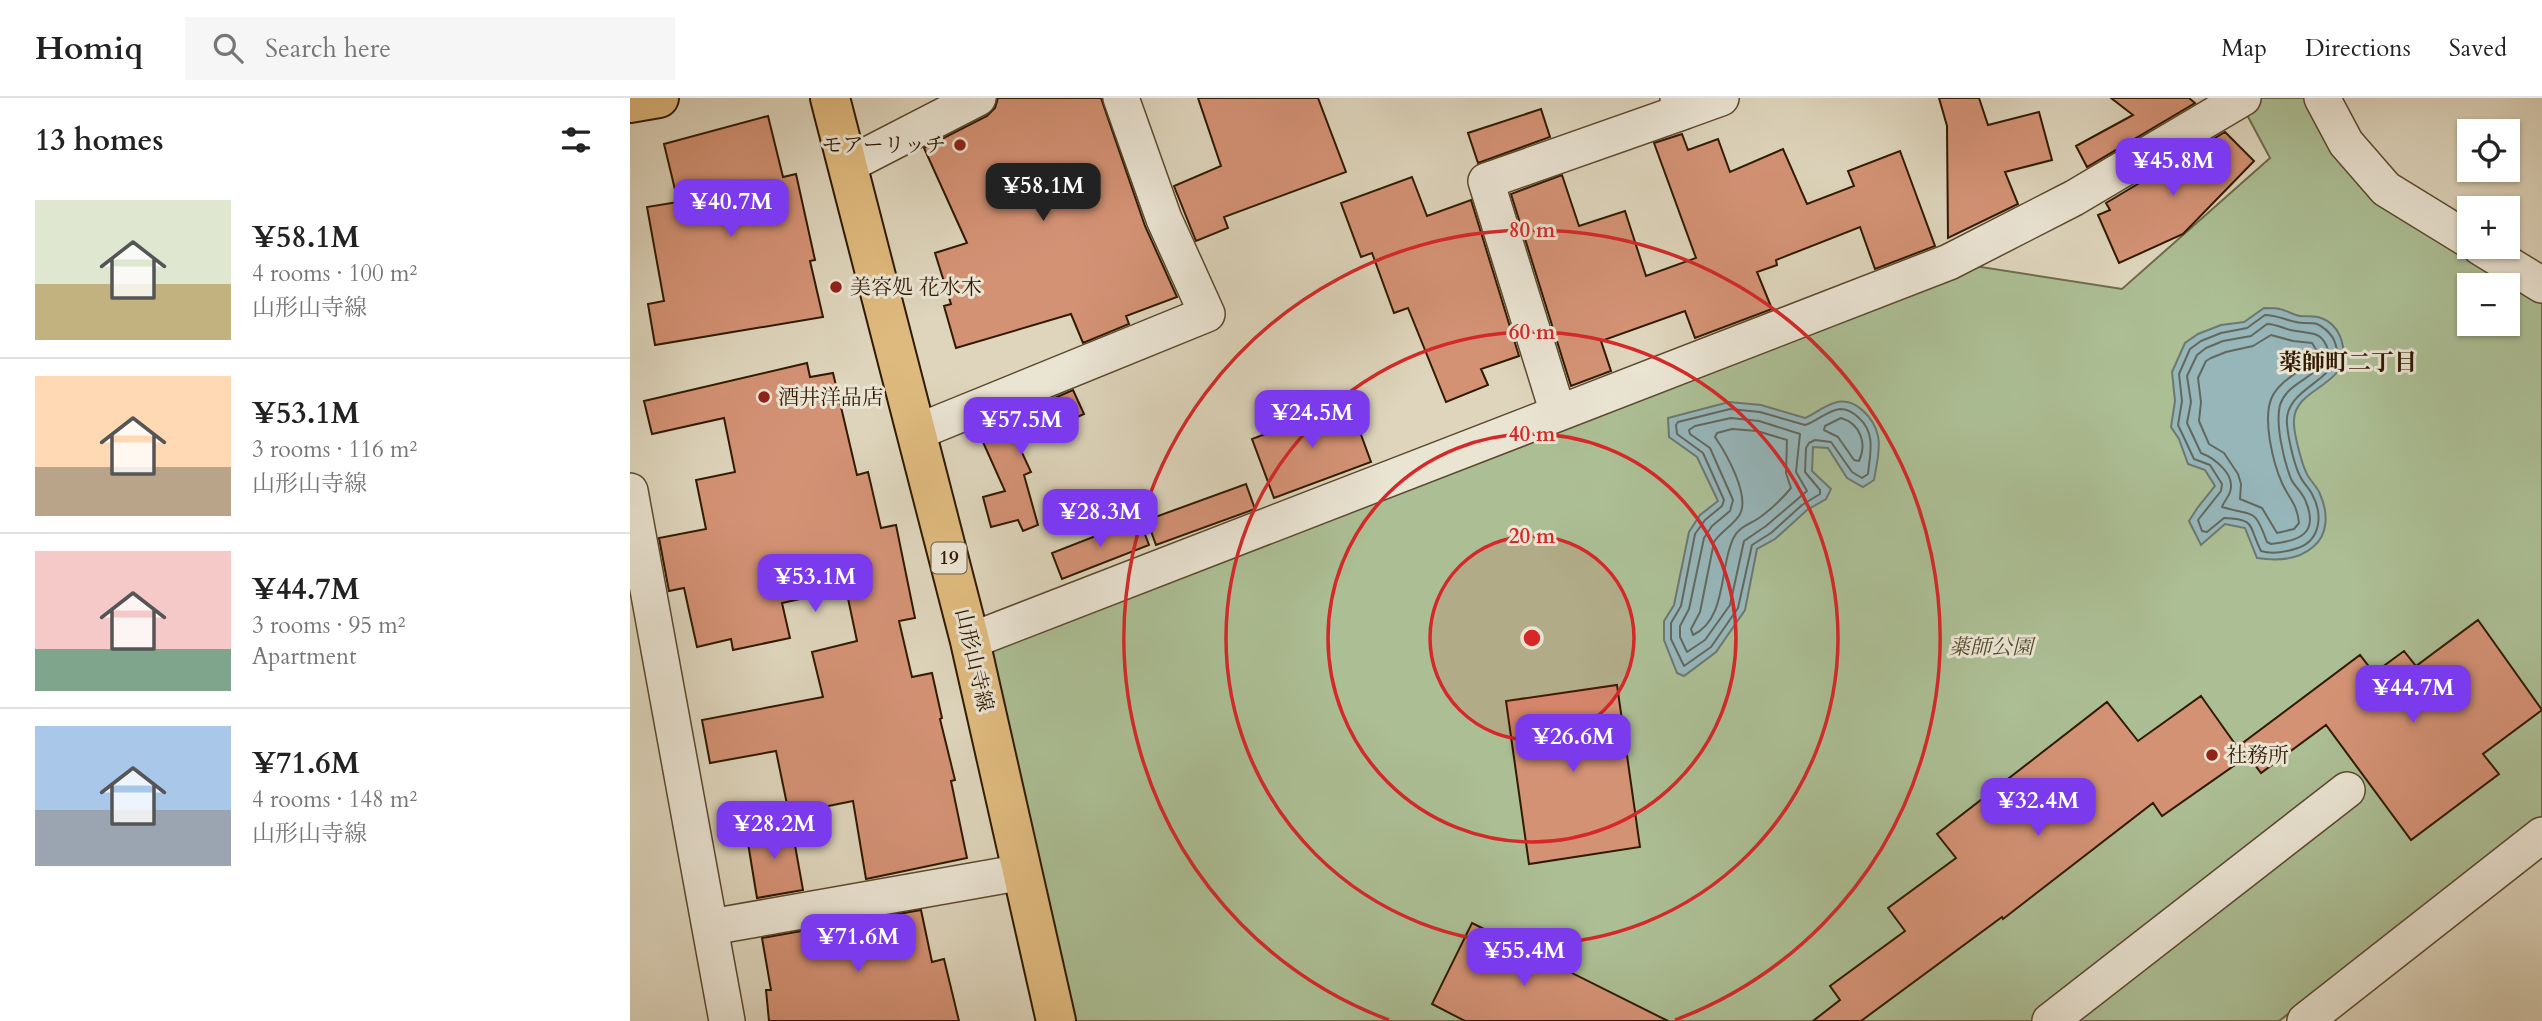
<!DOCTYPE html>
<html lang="en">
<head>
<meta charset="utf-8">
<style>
  :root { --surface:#fff; --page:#f6f6f6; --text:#222; --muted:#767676; --line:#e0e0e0; --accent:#7c3aed }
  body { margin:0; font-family:Cardo,"Noto Serif JP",serif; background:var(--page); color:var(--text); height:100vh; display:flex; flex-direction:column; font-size:26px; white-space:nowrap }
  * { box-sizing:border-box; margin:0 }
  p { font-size:23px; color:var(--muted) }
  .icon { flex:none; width:38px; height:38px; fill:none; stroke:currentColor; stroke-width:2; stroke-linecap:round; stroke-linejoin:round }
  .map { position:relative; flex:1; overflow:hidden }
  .sheet { display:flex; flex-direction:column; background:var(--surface); width:630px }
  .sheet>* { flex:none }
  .fabs { position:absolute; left:1827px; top:21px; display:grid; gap:14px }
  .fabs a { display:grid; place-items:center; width:63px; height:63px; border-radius:0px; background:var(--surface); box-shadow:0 2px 5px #0004; font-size:35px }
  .price { position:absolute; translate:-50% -60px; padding:0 16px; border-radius:14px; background:var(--accent); color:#fff; font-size:23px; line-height:46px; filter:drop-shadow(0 2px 4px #0008) }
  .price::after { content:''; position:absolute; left:50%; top:42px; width:21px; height:16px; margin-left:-10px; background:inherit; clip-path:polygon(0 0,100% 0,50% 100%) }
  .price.selected { background:#222; color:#fff }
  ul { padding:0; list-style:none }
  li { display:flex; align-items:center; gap:21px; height:175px; padding:0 35px }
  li+li { border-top:2px solid var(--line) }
  li span { display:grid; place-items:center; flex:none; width:196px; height:140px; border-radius:0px; color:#555 }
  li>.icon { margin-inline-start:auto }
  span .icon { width:84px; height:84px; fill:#fffc; stroke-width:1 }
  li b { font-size:30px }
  h2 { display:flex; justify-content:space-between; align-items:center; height:84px; padding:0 35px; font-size:30px }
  header { display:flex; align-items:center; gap:42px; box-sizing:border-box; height:98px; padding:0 35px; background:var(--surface); border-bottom:2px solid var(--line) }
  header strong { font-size:33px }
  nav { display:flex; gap:38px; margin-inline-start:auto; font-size:24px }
  .search { width:490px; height:63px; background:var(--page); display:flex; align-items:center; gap:18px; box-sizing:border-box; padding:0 24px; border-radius:0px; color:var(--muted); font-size:26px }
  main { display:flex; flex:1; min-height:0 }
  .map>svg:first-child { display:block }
  .green { fill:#acbe94; stroke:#6e6c4a; stroke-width:2; fill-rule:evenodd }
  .water { fill:#96b6ba; stroke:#6d7870; stroke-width:2 }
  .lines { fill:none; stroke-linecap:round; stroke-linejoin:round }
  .shore { stroke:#63685d; stroke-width:2 }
  .building { fill:#d49275; stroke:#301a00; stroke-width:2 }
  .minor-casing { stroke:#5c492f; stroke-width:38 }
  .major-casing { stroke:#301a00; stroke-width:42 }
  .minor { stroke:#eae4d3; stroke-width:35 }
  .major { stroke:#dfba7e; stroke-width:38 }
  .ring { fill:none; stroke:#d62828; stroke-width:3.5 }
  .poi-dot { fill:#8f2418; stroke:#eae4d3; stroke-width:2.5 }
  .labels { text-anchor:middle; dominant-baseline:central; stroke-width:6; stroke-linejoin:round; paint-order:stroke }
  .shield { fill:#eae4d3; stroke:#68573f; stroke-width:2 }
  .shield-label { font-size:19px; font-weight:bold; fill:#301a00 }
  .poi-label { font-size:21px; fill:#301a00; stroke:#eae4d3; text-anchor:start }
  .park-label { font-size:21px; font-style:italic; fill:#554b2c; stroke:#eae4d3 }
  .street-label { font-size:21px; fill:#301a00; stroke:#eae4d3 }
  .neighbourhood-label { font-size:23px; font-weight:bold; fill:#301a00; stroke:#eae4d3 }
  .centre { fill:#d62828; stroke:#eae4d3; stroke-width:3.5 }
  .ring-label { font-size:21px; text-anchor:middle; font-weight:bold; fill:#d62828; stroke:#eae4d3; stroke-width:6; stroke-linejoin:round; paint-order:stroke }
</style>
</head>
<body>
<header>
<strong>Homiq</strong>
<div class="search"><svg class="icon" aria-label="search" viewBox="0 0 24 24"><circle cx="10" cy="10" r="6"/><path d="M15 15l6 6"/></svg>Search here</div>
<nav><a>Map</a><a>Directions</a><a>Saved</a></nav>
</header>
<main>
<section class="sheet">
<h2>13 homes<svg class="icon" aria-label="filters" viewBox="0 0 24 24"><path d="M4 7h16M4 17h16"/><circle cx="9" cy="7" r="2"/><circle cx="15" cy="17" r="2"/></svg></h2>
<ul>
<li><span style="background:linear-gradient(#dfe7d0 60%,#c2b280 0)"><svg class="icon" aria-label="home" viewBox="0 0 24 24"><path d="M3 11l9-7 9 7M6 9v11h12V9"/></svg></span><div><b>¥58.1M</b><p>4 rooms · 100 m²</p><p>山形山寺線</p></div></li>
<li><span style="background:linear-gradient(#ffd9b3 65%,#b9a48a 0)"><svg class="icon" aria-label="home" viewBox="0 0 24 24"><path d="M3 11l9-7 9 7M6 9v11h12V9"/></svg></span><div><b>¥53.1M</b><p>3 rooms · 116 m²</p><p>山形山寺線</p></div></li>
<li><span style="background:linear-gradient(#f6c9c9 70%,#7fa58c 0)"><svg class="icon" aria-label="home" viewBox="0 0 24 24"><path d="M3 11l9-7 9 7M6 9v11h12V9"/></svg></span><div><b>¥44.7M</b><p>3 rooms · 95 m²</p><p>Apartment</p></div></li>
<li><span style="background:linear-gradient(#a9c7e8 60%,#9aa5b1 0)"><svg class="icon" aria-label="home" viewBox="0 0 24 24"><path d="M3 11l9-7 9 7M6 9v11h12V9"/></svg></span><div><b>¥71.6M</b><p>4 rooms · 148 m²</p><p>山形山寺線</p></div></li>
</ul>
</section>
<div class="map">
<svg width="1912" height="923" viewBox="0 0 1912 923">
  <rect width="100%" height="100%" fill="#ded5bc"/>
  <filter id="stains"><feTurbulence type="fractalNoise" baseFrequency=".00286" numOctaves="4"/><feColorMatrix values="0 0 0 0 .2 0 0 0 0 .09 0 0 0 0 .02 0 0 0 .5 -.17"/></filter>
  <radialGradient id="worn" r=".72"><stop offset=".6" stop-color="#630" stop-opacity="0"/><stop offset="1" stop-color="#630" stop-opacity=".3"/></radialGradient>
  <path class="green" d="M1613,0H1692L1716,45L1912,182V720L1649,923H426L340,543L1319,164L1492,191L1640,60L1609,2ZM1839,187H1878V226H1839Z"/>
  <path class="water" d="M1634,210C1639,210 1645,210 1650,211C1656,212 1663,217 1670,218C1677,219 1684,217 1691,220C1711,227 1720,255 1708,273C1695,291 1665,297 1664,322C1663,333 1671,363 1676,374C1679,382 1687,388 1690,396C1698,414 1699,436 1683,449C1668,462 1646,463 1627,460L1615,430L1595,426L1571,447L1559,423L1568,409L1585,388L1575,372L1558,366L1549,341L1541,329L1545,303L1542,274L1555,245L1568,236L1591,227L1614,224Z
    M1099,304L1131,307L1175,320C1184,316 1194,308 1204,305C1225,298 1244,320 1248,338C1251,351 1246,369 1244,382L1233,389L1217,380L1198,350L1183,349L1182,373L1201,391L1196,401L1177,412L1145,441L1127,451L1115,512L1086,554L1054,578L1047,575L1034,542V523L1044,507L1059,434L1070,417L1088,403L1067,359L1039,339L1038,320Z"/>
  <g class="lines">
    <path class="shore" d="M1635,217C1647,217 1655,222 1666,224C1673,226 1680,224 1687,226C1694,229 1699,234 1703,240C1724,282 1653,285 1657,326C1658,339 1664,367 1670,378C1673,385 1679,390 1682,396C1693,416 1691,442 1668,450C1656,454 1643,457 1631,453C1618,428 1627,421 1594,420L1577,434L1572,433L1568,422L1591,393L1592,386L1580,367L1564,361L1548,327L1552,303L1549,276L1560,251L1571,243L1591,235L1617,230Z
      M1637,226C1648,226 1655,232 1666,233C1682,236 1692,233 1698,252C1694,280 1658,281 1650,307C1645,326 1654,363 1661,381C1665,389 1673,395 1676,404C1689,436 1669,443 1641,446L1637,444C1624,409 1625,419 1592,409C1594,403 1598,400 1600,394C1606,376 1584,360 1571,355L1557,325L1561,304L1557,278L1567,257L1576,250L1593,243L1621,238Z
      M1641,237L1663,243L1682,245L1687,253C1682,270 1652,278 1642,299C1632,320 1643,365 1652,385C1659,401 1667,405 1669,425L1664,431L1647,435L1632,410L1610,401L1611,386L1608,376L1594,355L1579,346L1569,323L1571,304L1568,280L1576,263L1581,260L1596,254L1623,248Z
      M1100,311L1130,314L1175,327C1186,324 1198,312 1210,311C1217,311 1224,315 1229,320C1246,335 1240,356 1238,376L1232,380L1222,374L1201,344L1185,342L1179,345L1176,350L1175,374L1190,392V396L1172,407L1141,435L1122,447L1108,510L1081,549L1054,568L1041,541V525L1051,508L1065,436L1075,422L1092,408L1094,402L1073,355L1047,336L1046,327L1048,324Z
      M1101,320L1129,323L1170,336L1166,374L1177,393L1136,428L1114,443L1100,507L1075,542L1057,554L1050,539V528L1059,511L1074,440L1082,428L1100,413L1103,402L1080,350L1060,336L1059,332L1065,328Z
      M1211,320C1231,326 1237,346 1229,363L1224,362L1208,339L1194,332L1195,328Z
      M1102,331L1127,333L1157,342L1156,375L1161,390C1152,401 1140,412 1129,420C1120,426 1109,429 1104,439C1089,466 1098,521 1063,537L1061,531L1070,514L1084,444C1091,433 1104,427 1110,416C1120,397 1096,355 1085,339L1087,335Z"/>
  </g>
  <path class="building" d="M368,0H471L515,128L547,199L496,218L499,226L453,245L441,216L326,250L314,208L321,206L305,155L337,145L294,50L357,18L365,10Z
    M568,0H688L716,74L594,119L598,130L566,143L544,88L591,68Z
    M1309,0H1349L1358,27L1409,14L1422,62L1375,74L1388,106L1318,140L1317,28Z
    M1481,0H1559L1565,5L1457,69L1446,48L1503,17Z
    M911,11L920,39L848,65L838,35Z
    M138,18L153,79L166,76L185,162L180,163L193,219L25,247L18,206L34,203L17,109L48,104L34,46Z
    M1595,34L1624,63L1553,136L1489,165L1468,117L1480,112L1476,105Z
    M1052,36L1058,52L1088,41L1100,74L1153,51L1177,106L1224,88L1218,73L1270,53L1305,148L1245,171L1230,129L1146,162L1147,167L1127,174L1142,211L1065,240L1055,213L971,243L981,273L941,288L881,96L932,77L949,128L995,113L1016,178L1066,160L1024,45Z
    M782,79L797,118L841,102L889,258L851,271L858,287L816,304L778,210L764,215L742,155L731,159L711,105Z
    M177,265L180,279L203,275L227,377L238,374L251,430L266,427L285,520L269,523L282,579L302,575L312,620L310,621L325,682L321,683L337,760L236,781L223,703L159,716L146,653L80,665L72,622L193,599L182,554L227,543L216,491L152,505L160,540L103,552L101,541L67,549L54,490L39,493L29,440L76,431L66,382L105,374L94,320L22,336L14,303Z
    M443,292L454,316L388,346L401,374L394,377L408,427L393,433L388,422L361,429L353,399L375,393L348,333Z
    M719,304L741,364L644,400L622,341Z
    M616,386L625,411L526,447L517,422Z
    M509,421L519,447L432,481L422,455Z
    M1848,522L1912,612L1853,656L1869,676L1781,742L1696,627L1631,675L1610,647L1730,557L1744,575L1774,553L1786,568Z
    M987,587L1010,749L899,766L876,603Z
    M1571,598L1615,660L1532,718L1523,705L1373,821L1372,819L1231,923H1183L1210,902L1200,888L1275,833L1258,810L1326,760L1307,736L1477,604L1508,643Z
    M161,725L173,792L127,800L116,733Z
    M291,812L302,864L314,861L329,923H139L136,892H141L132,840Z
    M842,825L1038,923H835L802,906Z"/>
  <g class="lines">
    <defs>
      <path id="minor" d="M1692,0L1716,45L1756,91L1839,142
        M1055,13L1091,0
        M218,67L348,0
        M1850,149L1912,187
        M928,315L856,83L1055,13L1048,0
        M287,334L577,216L534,121L491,0
        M0,393L97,923
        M340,543L1319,164L1444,100L1613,0
        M81,829L393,774
        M1420,923L1717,692
        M1675,923L1912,737"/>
      <path id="major" d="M200,0L340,543L426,923
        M0,5L29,0"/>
    </defs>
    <use href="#minor" class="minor-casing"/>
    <use href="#major" class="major-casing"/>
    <use href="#minor" class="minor"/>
    <use href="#major" class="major"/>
  </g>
  <circle cx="902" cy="540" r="102" fill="#d62828" fill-opacity=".12"/>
  <g class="ring">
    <circle cx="902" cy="540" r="102"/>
    <circle cx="902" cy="540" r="204"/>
    <circle cx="902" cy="540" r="306"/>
    <path d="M759 922A408 408 0 1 1 1045 922"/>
  </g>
  <g class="poi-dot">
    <circle cx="330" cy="47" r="7"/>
    <circle cx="206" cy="189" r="7"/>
    <circle cx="134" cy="299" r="7"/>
    <circle cx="1582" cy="657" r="7"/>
  </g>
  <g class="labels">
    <rect class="shield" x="301.5" y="444.5" width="35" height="31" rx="5"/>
    <g class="shield-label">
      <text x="319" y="460">19</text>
    </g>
    <g class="poi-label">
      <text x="316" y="47" text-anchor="end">モアーリッチ</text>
      <text x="220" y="189">美容処 花水木</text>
      <text x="148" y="299">酒井洋品店</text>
      <text x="1596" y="657">社務所</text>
    </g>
    <g class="park-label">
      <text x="1361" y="549">薬師公園</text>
    </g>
    <g class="street-label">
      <text transform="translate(344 562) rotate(77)">山形山寺線</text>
    </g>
    <g class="neighbourhood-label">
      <text x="1718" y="264">薬師町二丁目</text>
    </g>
  </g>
  <circle cx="902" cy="540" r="10" class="centre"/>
  <g class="ring-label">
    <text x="902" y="139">80 m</text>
    <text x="902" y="241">60 m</text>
    <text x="902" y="343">40 m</text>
    <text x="902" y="445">20 m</text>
  </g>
  <rect width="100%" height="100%" filter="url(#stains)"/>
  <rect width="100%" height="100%" fill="url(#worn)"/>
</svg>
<div class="fabs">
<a><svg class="icon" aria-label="locate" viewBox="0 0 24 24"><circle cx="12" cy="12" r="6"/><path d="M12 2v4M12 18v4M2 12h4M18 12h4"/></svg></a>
<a>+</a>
<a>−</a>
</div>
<b class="price" style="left:1543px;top:100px">¥45.8M</b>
<b class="price selected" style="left:413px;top:125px">¥58.1M</b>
<b class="price" style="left:101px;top:141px">¥40.7M</b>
<b class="price" style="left:682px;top:352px">¥24.5M</b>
<b class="price" style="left:391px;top:359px">¥57.5M</b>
<b class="price" style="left:470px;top:451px">¥28.3M</b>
<b class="price" style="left:185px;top:516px">¥53.1M</b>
<b class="price" style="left:1783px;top:627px">¥44.7M</b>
<b class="price" style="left:943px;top:676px">¥26.6M</b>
<b class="price" style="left:1408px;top:740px">¥32.4M</b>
<b class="price" style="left:144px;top:763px">¥28.2M</b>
<b class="price" style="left:228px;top:876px">¥71.6M</b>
<b class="price" style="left:894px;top:890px">¥55.4M</b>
</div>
</main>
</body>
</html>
